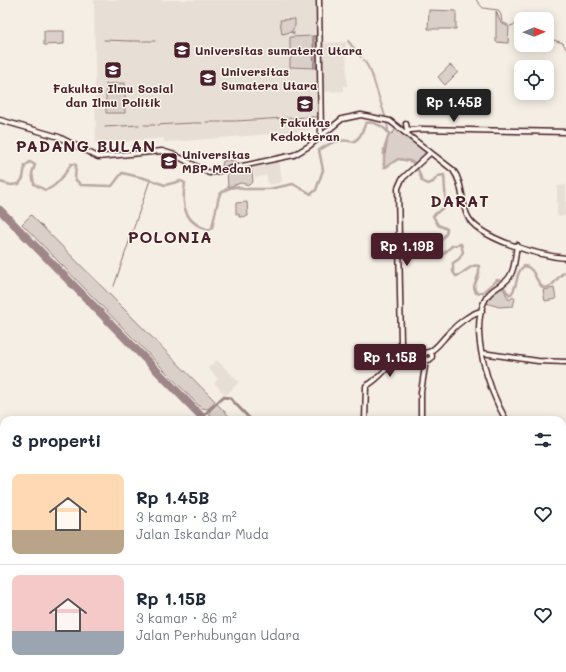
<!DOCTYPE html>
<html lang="id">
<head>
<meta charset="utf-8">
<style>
  :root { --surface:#fff; --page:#f2f2f3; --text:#1f2937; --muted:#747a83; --line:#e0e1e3; --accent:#4a1f2b }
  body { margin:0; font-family:Mali,sans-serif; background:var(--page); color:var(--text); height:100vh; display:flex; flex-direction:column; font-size:15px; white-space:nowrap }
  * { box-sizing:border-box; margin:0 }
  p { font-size:13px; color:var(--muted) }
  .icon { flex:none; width:22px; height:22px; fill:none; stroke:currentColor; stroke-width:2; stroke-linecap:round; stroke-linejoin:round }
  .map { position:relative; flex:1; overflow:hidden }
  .sheet { position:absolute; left:0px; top:416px; width:566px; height:256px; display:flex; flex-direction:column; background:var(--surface); border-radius:12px 12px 0 0; box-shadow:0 2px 10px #0003 }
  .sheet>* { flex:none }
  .needle { width:26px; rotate:89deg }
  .fabs { position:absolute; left:514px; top:12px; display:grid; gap:8px }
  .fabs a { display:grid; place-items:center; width:40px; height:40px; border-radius:8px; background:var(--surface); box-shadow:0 2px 10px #0003; font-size:20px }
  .price { position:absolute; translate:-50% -34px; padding:0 9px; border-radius:4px; background:var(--accent); color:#fff; font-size:13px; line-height:26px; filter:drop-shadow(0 1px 2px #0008) }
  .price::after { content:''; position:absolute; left:50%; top:24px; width:12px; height:9px; margin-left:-6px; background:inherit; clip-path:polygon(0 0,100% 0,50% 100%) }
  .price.on { background:#222; color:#fff }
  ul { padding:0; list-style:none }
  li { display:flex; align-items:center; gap:12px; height:100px; padding:0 12px }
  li+li { border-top:1px solid var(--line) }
  li span { display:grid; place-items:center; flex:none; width:112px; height:80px; border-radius:8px; color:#555 }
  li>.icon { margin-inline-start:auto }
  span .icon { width:48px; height:48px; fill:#fffc; stroke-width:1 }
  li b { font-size:17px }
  h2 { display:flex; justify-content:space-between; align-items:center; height:48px; padding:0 12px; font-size:17px }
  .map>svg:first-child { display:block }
  .built { fill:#e7dfd6 }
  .green { fill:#dbd0c9; stroke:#92787a }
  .water { fill:#baa7a5; stroke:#8d7174 }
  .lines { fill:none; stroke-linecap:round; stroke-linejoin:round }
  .stream { stroke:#8d7174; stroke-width:1 }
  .canal { stroke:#baa7a5; stroke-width:2 }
  .river { stroke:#baa7a5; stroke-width:2.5 }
  .taxiway { stroke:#9f8688; stroke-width:3 }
  .runway { stroke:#9f8688; stroke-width:8 }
  .major-casing { stroke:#4a1f2b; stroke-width:7 }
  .major { stroke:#fbf7ec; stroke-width:4 }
  .labels { text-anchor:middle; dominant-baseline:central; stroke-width:3; stroke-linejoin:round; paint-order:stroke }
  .poi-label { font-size:12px; font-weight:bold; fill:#4a1f2b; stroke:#fbf7ec; text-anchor:start }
  .district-label { font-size:16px; font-weight:bold; letter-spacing:1px; fill:#4a1f2b; stroke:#fbf7ec }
</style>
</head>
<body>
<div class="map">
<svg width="566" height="672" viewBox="0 0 566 672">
  <rect width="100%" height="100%" fill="#f4eee4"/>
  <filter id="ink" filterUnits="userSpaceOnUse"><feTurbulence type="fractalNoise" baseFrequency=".025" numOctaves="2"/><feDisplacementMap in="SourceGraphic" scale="8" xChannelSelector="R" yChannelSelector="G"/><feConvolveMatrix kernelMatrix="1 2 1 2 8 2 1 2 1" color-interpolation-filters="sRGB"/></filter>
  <g filter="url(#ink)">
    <path class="built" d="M94,0H319V122H312L313,128L307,131L183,141L164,142V138L96,144Z
      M346,42L347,86H344V91L323,92L322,43Z
      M279,160L282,182L269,185L266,175L255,178L252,166Z
      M566,185V216H557V186Z
      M217,360L239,382L226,395L214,383L218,379L208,368Z"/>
    <path class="green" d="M429,10L456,11V29H428Z
      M496,11L501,23L509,27L508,43L496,42Z
      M295,19V26L291,32H294V34L291,32L282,34L280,20Z
      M44,31H64V44L44,45Z
      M313,36L314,68L290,67V59L295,55L290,50V37Z
      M450,65L458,72L445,85L438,77Z
      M125,83V113H106V84Z
      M397,127L427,153L415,164L411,161L398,159L386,167L383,165L389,132L392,134Z
      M235,160V165L222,167L223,161Z
      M251,166L253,181L249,185L241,183L228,187L227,171Z
      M247,202L248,216L239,217V214H236V203Z
      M31,215L215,401L208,409L201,408L22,224Z
      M502,286L509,300L513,297L515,299L513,306L499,307L486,303L494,292Z
      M554,288L556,299L545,301L543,290Z
      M217,404L233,420H213L210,416V411Z"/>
    <path class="water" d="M320,35V68H314L313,36Z"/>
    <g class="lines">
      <path class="stream" d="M476,0L483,8L498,10L501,15L502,22L508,25
        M510,26L517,24L521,25
        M547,38L563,43L566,49
        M104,40L130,41
        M130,41H141
        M143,41H155
        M306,117H320
        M289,118H295
        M296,118L304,117
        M269,119L287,118
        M253,120L268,119
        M224,121H235
        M236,121L252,120
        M206,122H215
        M216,122H222
        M193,123H202
        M174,124L192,123
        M144,125H155
        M158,125L172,124
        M105,127L139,125
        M114,286L150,180
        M287,672V668"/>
      <path class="canal" d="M348,41L361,57
        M364,60L371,72L385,116
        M387,121L388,131"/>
      <path class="river" d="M0,182L11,185L19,184L23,178L25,166L30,162L35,165L32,173L34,184L45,190C55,189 66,173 71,164H74L76,165L75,179L81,185L112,186L122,173L144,178L165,185L181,181L185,183C181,207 185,223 209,230L212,228L219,196C223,189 236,184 243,189H269L293,184L311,194L316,190L323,170L319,150C333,142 337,138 354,142L360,136L366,123C374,121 385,127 389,134L384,150V167H386L398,159C417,161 416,163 422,181L428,184L433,182L438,176L444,175L446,205L433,216L438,225L447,229L446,234L434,250L438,255H442L452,246L461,244L463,252L459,259L453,263V272L456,276C464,275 470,263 479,266V273L474,287L476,293L483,292L497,280L501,281L506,291L510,295C519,288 514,273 524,266C536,267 535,284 544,288C556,287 556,275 566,272
        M562,529H566
        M0,630L4,632"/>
      <path class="taxiway" d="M205,414L223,397L230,398L251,420"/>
      <path class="runway" d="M0,210L205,420"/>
      <defs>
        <path id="major" d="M319,0L321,136
          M0,120L59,137L98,157L162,151L175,155L209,173L294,155L309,146L342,119L361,115L390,121L453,170C463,183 461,201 467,215C477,239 541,256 566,258
          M406,124L407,129L410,130
          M406,133L410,130L422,129L566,132
          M424 356a4 4 0 1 1 8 0a4 4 0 1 1-8 0Z
          M429,352C438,348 443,338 450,332C457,324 471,313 482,311
          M482,353L538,361L566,362
          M425,354L408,351L401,344L398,188L402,179L430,153
          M365,420L366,386C383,378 393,356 408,351
          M421,420V392L426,360
          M506,420C489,390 468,330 486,298C491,289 500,287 507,280C515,272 515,256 517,245
          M562,446L566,445
          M562,488L566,492
          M0,541L4,540
          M562,584L566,582
          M562,632L566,630
          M431,668V672
          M107,672V668
          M324,672L330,668
          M478,672L487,668"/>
      </defs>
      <use href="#major" class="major-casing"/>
      <use href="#major" class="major"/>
    </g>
  </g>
  <defs>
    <symbol id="university-square" viewBox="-11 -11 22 22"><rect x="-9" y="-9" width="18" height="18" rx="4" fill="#4a1f2b" stroke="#fbf7ec"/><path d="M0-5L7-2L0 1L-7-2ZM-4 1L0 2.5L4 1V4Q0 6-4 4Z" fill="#fff"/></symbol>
  </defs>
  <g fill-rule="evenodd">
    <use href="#university-square" x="172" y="40" width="20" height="20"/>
    <use href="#university-square" x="103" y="60" width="20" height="20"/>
    <use href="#university-square" x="198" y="68" width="20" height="20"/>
    <use href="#university-square" x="295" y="94" width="20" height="20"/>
    <use href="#university-square" x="159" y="151" width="20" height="20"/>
  </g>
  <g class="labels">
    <g class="poi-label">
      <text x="195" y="50">Universitas sumatera Utara</text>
      <text x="221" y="71">Universitas<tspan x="221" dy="14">Sumatera Utara</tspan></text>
      <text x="113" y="88" text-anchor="middle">Fakultas Ilmu Sosial<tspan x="113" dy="14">dan Ilmu Politik</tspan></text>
      <text x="305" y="122" text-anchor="middle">Fakultas<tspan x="305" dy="14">Kedokteran</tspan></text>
      <text x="182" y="154">Universitas<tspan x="182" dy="14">MBP Medan</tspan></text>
    </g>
    <g class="district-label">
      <text x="86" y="145">PADANG BULAN</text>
      <text x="460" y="200">DARAT</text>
      <text x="170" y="236">POLONIA</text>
    </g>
  </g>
</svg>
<div class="fabs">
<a><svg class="needle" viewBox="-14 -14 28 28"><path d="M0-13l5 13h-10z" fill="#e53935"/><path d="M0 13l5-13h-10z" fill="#747a83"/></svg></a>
<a><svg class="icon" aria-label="locate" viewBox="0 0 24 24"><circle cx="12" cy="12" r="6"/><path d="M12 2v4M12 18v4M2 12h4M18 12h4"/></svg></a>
</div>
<b class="price on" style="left:454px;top:123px">Rp 1.45B</b>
<b class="price" style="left:407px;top:267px">Rp 1.19B</b>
<b class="price" style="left:390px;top:378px">Rp 1.15B</b>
<section class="sheet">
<h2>3 properti<svg class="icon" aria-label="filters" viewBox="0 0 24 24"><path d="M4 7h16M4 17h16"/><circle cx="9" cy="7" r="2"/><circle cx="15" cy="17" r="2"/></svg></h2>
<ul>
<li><span style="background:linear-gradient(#ffd9b3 70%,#b9a48a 0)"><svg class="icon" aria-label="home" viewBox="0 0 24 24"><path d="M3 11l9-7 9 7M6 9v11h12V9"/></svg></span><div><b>Rp 1.45B</b><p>3 kamar · 83 m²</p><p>Jalan Iskandar Muda</p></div><svg class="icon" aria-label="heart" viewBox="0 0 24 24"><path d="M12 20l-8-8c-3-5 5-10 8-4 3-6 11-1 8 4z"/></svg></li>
<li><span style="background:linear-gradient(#f6c9c9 70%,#9aa5b1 0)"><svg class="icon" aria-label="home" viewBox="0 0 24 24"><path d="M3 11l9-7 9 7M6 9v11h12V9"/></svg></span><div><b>Rp 1.15B</b><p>3 kamar · 86 m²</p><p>Jalan Perhubungan Udara</p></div><svg class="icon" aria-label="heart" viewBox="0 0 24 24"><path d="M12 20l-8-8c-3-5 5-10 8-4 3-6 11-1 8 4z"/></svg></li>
</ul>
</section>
</div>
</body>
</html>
